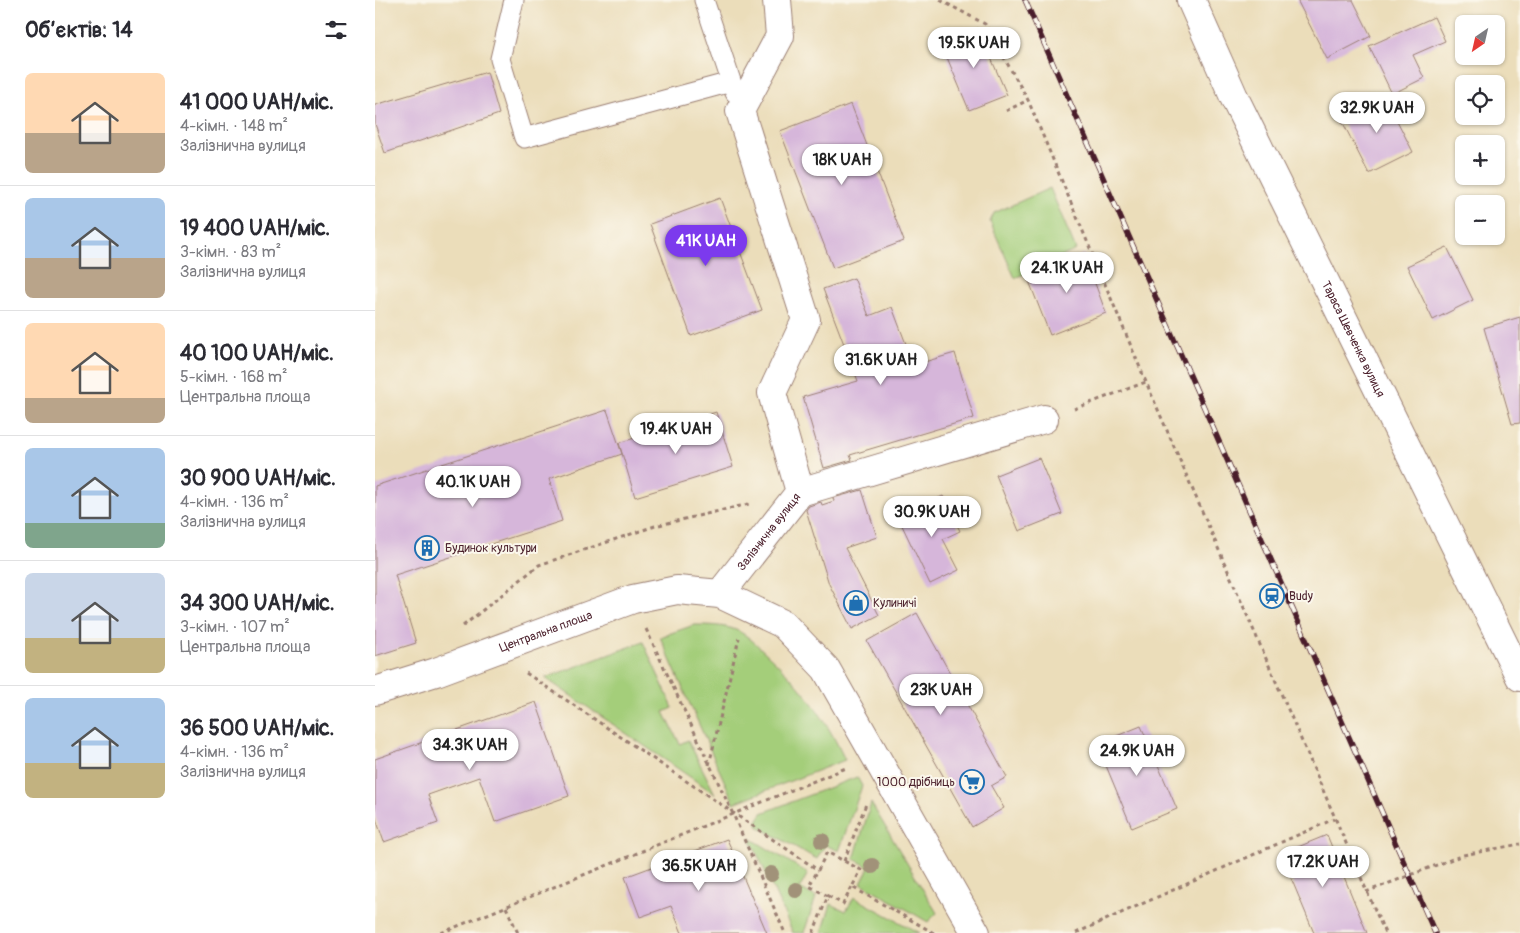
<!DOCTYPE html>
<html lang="uk">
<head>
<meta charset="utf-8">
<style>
  :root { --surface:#fff; --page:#f2f2f3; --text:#2b2b33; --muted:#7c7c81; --line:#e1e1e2; --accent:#7c3aed }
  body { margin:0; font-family:Pangolin,sans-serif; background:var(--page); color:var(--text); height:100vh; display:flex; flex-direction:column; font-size:19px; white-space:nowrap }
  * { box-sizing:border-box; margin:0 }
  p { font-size:16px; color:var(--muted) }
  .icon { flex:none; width:28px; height:28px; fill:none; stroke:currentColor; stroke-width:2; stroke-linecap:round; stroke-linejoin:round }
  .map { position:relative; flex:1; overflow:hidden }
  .panel { display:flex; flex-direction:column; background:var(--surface); width:375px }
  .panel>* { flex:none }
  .needle { width:32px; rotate:214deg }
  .fabs { position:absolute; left:1080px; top:15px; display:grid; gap:10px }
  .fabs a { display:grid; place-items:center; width:50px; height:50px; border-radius:8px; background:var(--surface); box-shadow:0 1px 4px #0004; font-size:25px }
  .price { position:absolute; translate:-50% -42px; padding:0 11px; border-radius:18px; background:#fff; color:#222; font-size:16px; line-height:32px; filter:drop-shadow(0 1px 2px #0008) }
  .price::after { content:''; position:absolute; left:50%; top:30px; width:15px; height:11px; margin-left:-8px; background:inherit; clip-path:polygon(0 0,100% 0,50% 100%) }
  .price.active { background:var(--accent); color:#fff }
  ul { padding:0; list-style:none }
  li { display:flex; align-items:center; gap:15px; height:125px; padding:0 25px }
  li+li { border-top:1px solid var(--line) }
  li span { display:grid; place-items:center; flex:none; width:140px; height:100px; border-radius:8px; color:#555 }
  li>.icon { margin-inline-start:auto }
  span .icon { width:60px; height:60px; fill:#fffc; stroke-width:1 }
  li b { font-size:21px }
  h2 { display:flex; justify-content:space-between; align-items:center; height:60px; padding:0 25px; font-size:21px }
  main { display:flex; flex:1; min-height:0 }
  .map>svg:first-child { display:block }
  .green { fill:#a4ce7a; stroke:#777652 }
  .building { fill:#d6b6da }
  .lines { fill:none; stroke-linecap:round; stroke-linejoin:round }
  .service-casing { stroke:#9a7e72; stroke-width:21 }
  .minor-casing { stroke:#9a7e72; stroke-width:30 }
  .tertiary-casing { stroke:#9a7e72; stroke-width:30 }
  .path { stroke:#9a7e72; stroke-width:3; stroke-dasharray:4 4; stroke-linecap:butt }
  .service { stroke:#fff; stroke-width:19 }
  .minor { stroke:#fff; stroke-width:28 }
  .tertiary { stroke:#fff; stroke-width:28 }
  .rail-casing { stroke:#4a1f2b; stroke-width:5.5 }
  .rail { stroke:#fbf7ec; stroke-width:4; stroke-dasharray:11; stroke-linecap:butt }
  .tree { fill:#a19279 }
  .labels { text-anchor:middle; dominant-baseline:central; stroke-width:4; stroke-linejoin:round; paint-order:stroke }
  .street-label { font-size:12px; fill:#4a1f2b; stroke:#fbf7ec }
  .poi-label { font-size:12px; fill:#4a1f2b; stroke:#fbf7ec; text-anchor:start }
</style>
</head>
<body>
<main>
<section class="panel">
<h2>Об’єктів: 14<svg class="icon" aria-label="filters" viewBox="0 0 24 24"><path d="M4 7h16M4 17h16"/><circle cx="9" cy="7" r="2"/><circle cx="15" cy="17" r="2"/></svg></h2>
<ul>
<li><span style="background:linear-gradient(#ffd9b3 60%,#b9a48a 0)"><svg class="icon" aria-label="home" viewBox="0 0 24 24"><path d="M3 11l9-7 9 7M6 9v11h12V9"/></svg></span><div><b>41 000 UAH/міс.</b><p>4-кімн. · 148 m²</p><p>Залізнична вулиця</p></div></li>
<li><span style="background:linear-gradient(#a9c7e8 60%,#b9a48a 0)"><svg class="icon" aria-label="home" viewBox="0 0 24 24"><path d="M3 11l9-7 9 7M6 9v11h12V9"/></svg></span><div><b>19 400 UAH/міс.</b><p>3-кімн. · 83 m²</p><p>Залізнична вулиця</p></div></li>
<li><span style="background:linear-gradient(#ffd9b3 75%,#b9a48a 0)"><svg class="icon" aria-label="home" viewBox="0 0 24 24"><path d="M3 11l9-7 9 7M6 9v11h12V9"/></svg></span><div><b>40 100 UAH/міс.</b><p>5-кімн. · 168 m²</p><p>Центральна площа</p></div></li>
<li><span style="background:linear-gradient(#a9c7e8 75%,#7fa58c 0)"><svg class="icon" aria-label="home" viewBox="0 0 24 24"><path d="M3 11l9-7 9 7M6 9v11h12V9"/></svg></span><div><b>30 900 UAH/міс.</b><p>4-кімн. · 136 m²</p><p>Залізнична вулиця</p></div></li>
<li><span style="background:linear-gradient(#c9d6e8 65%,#c2b280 0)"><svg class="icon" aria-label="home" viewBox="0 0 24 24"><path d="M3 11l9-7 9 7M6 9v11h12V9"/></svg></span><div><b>34 300 UAH/міс.</b><p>3-кімн. · 107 m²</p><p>Центральна площа</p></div></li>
<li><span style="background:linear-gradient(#a9c7e8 65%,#c2b280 0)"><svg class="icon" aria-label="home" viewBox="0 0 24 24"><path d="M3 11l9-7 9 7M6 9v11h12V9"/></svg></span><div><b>36 500 UAH/міс.</b><p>4-кімн. · 136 m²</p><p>Залізнична вулиця</p></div></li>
</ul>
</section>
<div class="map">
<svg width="1145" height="933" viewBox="0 0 1145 933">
  <rect width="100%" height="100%" fill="#fbf7ec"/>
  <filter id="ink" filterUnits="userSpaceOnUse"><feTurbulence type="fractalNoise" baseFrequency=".02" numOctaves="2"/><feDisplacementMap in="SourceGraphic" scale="10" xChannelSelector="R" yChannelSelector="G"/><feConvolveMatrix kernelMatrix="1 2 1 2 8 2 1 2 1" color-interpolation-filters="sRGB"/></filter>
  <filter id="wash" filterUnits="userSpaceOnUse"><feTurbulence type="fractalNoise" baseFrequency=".0096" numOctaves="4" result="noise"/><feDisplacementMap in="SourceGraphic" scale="20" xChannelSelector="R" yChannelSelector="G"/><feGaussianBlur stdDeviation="1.12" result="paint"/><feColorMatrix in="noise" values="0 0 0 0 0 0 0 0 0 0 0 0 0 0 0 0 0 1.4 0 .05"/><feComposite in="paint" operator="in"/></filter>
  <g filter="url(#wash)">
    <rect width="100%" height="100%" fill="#ebddba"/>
    <path class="green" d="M675,188L701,250L640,278L615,222L619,213Z
      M319,625C333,625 348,625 361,630C373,635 384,647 394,656C430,690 449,715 470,760L359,803L285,637Z
      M268,642L298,708L289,712L305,744L313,740L340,794L170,678Z
      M482,777L487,786L464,851L450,845L442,859L384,827L382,821L387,813Z
      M496,803L562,913L553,922L486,883L494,867L479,859Z
      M375,838L433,873L425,888L441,897L429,933H418Z
      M479,897L544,933H447L456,904L471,911Z"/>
    <g id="blocks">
      <path class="building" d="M922,0H978L996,36L952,59Z
        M1059,17L1070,41L1038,55L1049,78L1017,94L994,46Z
        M603,28L632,95L594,110L566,43Z
        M112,72L124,114L10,153L0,124V105Z
        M1009,95L1038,152L994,174L965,117Z
        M476,104L529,241L458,268L405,131Z
        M345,198L387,310L316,336L275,224Z
        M1072,247L1098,300L1058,320L1032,266Z
        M709,254L731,313L675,335L652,276Z
        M479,278L494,316L517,307L539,365L580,353L599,418L475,455L477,460L449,468L428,397L483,381L448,289Z
        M1145,317V423L1137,424L1109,328Z
        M232,410L247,454L174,479L187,521L20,575L41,643L0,656V486Z
        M341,412L358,467L260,497L244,443Z
        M664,458L687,514L644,531L621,475Z
        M487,490L502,537L470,548L504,615L477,629L454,584L431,510L434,506L446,502L447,505L459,501L458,498Z
        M568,496L585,531L568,539L584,570L555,584L523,517Z
        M542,613L632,777L616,786L629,808L597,827L492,641Z
        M161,702L194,796L120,822L104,777L53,795L63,823L9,842L0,816V759Z
        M766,726L802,809L757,828L722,744Z
        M952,835L992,933H939L906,854Z
        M352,839L392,933H307L296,906L265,917L250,877Z"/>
    </g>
  </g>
  <g filter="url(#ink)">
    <use href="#blocks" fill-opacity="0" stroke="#9a7e72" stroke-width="1"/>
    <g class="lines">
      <defs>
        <path id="service" d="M139,0L125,59L149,138L356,82
          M329,0L360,93"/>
        <g id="minor">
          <path d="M425,492L669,419"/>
          <path id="s1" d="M345,594L425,492L397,393L431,320L365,111L405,36L402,0"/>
          <path id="s2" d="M0,691L61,672L258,599L302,590L345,594L408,624L451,669L601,933"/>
        </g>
        <g id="tertiary">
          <path id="s3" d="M816,0L859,97L1145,677"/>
        </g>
      </defs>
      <use href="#service" class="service-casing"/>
      <use href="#minor" class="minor-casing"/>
      <use href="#tertiary" class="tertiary-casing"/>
      <path class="path" d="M565,0L610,24L653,100L771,382L1010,933
        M631,111L653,100
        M699,409L771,382
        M88,626L164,565L280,526L374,504
        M271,629L358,814L410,933
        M151,673L443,870L452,852L486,870L477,887L559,933
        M334,765L364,638
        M469,861L491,804
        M991,892L1088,855L1145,844
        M453,896L468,904L477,887
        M131,907L143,933
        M66,933L471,768
        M438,933L453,896L434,886L443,870
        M701,933L959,819"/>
      <use href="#service" class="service"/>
      <use href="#minor" class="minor"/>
      <use href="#tertiary" class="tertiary"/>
      <defs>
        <path id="rail" d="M650,0L1060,933"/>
      </defs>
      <use href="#rail" class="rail-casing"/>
      <use href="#rail" class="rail"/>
    </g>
    <g class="tree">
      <circle cx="447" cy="841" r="8"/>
      <circle cx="497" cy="866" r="8"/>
      <circle cx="396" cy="874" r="8"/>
      <circle cx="421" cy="890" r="8"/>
    </g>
  </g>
  <defs>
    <symbol id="building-ring" viewBox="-11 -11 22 22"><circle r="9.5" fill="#fbf7ec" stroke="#1f6fb2" stroke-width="1.5"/><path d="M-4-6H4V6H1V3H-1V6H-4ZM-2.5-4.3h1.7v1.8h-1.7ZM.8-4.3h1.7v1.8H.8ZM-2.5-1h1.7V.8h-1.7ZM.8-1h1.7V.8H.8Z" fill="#1f6fb2"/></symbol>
    <symbol id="station-ring" viewBox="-11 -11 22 22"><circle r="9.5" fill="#fbf7ec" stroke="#1f6fb2" stroke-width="1.5"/><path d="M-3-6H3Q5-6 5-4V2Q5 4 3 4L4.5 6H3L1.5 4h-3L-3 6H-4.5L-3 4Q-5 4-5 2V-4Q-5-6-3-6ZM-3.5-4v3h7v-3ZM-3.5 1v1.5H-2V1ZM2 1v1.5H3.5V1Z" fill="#1f6fb2"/></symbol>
    <symbol id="shop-ring" viewBox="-11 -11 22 22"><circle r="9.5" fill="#fbf7ec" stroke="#1f6fb2" stroke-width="1.5"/><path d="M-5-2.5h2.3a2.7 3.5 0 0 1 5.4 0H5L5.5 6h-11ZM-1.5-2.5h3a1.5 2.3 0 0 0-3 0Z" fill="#1f6fb2"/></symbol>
    <symbol id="supermarket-ring" viewBox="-11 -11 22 22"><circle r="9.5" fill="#fbf7ec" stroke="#1f6fb2" stroke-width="1.5"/><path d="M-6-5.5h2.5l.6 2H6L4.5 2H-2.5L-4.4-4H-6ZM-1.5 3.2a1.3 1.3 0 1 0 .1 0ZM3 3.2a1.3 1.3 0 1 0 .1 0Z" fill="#1f6fb2"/></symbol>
  </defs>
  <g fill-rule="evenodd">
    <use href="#building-ring" x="38" y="534" width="28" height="28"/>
    <use href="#station-ring" x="883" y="582" width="28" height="28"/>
    <use href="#shop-ring" x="467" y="589" width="28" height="28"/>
    <use href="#supermarket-ring" x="583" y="768" width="28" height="28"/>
  </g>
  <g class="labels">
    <g class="street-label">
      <text stroke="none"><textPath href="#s3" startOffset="376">Тараса Шевченка вулиця</textPath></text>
      <text stroke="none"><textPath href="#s1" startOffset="79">Залізнична вулиця</textPath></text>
      <text stroke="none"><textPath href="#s2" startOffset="181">Центральна площа</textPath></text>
    </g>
    <g class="poi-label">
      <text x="70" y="548">Будинок культури</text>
      <text x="914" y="596">Budy</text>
      <text x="498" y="603">Кулиничі</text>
      <text x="580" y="782" text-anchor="end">1000 дрібниць</text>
    </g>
  </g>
</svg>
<div class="fabs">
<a><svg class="needle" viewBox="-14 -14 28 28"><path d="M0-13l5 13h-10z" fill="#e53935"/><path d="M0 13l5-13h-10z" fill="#7c7c81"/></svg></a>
<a><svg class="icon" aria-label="locate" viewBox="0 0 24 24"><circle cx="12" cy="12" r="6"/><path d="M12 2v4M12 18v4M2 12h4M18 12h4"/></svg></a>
<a>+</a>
<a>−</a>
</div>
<b class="price" style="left:599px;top:69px">19.5K UAH</b>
<b class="price" style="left:1002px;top:134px">32.9K UAH</b>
<b class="price" style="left:467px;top:186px">18K UAH</b>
<b class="price active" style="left:331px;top:267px">41K UAH</b>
<b class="price" style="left:692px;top:294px">24.1K UAH</b>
<b class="price" style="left:506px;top:386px">31.6K UAH</b>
<b class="price" style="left:301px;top:455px">19.4K UAH</b>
<b class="price" style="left:98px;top:508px">40.1K UAH</b>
<b class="price" style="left:557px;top:538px">30.9K UAH</b>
<b class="price" style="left:566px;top:716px">23K UAH</b>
<b class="price" style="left:95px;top:771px">34.3K UAH</b>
<b class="price" style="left:762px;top:777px">24.9K UAH</b>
<b class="price" style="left:948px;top:888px">17.2K UAH</b>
<b class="price" style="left:324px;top:892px">36.5K UAH</b>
</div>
</main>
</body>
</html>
